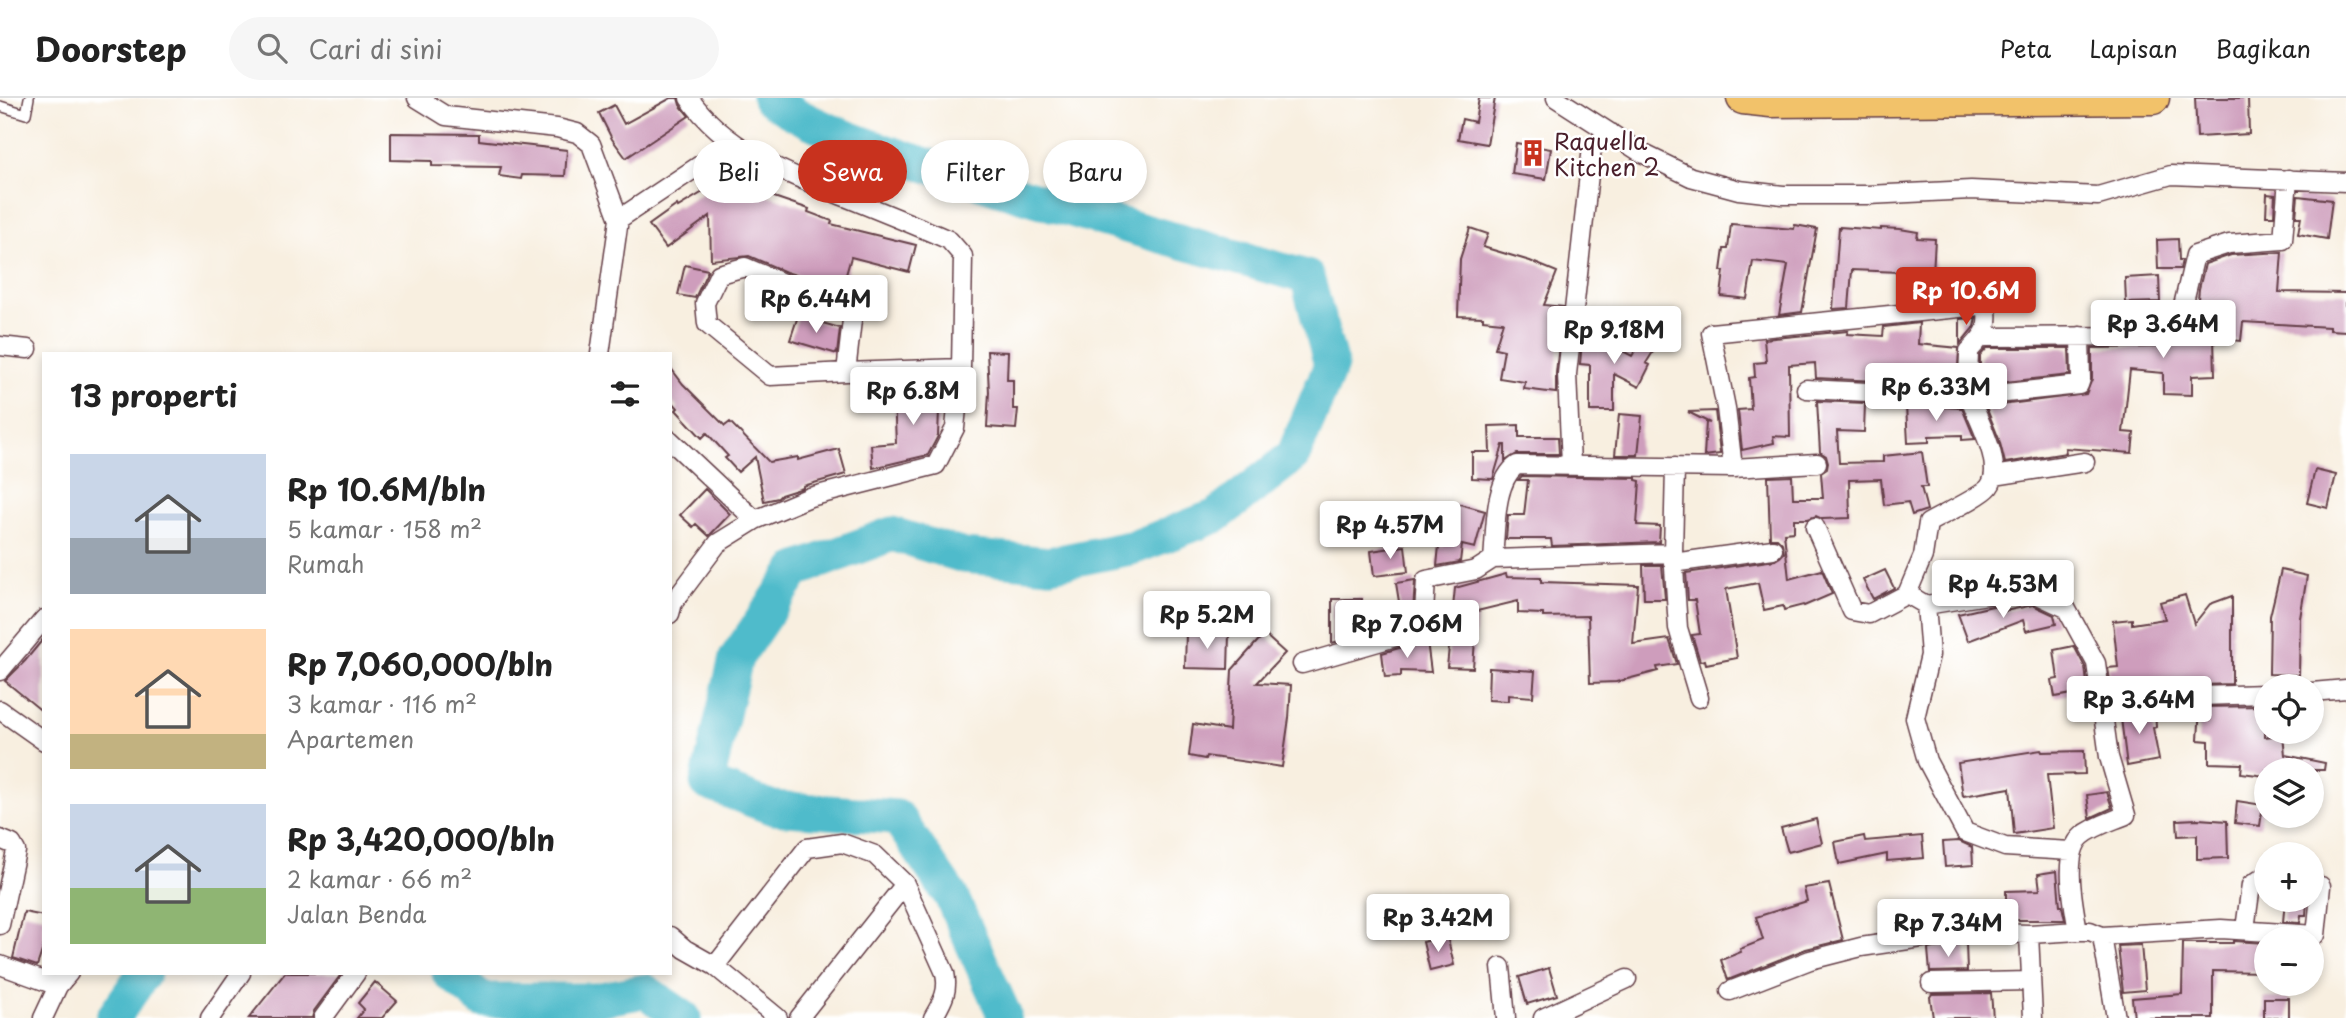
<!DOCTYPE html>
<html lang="id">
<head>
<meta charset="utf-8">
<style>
  :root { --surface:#fff; --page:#f6f6f6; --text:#222; --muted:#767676; --line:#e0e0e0; --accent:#c8321e }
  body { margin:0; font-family:"Playpen Sans",sans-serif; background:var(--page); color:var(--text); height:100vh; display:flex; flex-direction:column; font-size:26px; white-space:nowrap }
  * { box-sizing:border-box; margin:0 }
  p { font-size:23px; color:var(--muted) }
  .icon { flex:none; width:38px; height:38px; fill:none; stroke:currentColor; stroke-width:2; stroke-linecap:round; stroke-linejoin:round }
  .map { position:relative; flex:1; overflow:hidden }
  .drawer { position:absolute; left:42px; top:254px; width:630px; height:623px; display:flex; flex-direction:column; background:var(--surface); border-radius:0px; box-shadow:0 4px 10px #0003 }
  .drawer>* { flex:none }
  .top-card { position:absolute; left:693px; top:42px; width:665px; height:63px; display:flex; gap:14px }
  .controls { position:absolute; left:2254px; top:576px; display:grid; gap:14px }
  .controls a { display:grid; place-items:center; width:70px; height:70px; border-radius:50%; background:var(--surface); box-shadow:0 4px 10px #0003; font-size:35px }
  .price { position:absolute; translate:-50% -60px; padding:0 16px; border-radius:7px; background:#fff; color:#222; font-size:23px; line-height:46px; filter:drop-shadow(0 2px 4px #0008) }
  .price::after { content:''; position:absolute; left:50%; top:42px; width:21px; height:16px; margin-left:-10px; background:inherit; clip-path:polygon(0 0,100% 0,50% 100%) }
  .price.current { background:var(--accent); color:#fff }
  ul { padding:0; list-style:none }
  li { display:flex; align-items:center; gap:21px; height:175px; padding:0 28px }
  li span { display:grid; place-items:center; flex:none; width:196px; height:140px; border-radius:0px; color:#555 }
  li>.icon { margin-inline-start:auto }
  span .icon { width:84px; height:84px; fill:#fffc; stroke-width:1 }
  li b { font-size:30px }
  h2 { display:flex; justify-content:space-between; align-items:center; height:84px; padding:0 28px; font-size:30px }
  .pill { padding:0 24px; border-radius:32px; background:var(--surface); box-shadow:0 4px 10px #0003; font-size:24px; line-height:63px }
  .pill.current { background:var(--accent); color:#fff }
  header { display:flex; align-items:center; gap:42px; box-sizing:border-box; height:98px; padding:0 35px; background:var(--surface); border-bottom:2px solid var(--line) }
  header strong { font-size:33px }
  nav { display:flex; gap:38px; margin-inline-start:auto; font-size:24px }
  .search { width:490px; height:63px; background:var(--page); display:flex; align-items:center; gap:18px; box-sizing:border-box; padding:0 24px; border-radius:38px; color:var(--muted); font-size:26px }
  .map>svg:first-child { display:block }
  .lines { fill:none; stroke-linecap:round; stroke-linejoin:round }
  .river { stroke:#4fbbcb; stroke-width:35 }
  .building { fill:#ce9dbc }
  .lane-casing { stroke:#643e46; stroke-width:12 }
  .street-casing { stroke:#643e46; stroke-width:21 }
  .highway-casing { stroke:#643e46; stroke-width:35 }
  .lane { stroke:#fff; stroke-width:9 }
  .street { stroke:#fff; stroke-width:18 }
  .highway { stroke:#f2c26a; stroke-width:32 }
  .labels { text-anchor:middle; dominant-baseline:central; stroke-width:5; stroke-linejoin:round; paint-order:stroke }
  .poi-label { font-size:23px; fill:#4a1f2b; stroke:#fff; text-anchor:start }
</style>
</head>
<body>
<header>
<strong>Doorstep</strong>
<div class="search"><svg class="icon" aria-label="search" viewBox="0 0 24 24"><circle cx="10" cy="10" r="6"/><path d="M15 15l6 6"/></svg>Cari di sini</div>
<nav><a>Peta</a><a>Lapisan</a><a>Bagikan</a></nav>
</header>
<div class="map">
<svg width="2346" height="920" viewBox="0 0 2346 920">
  <rect width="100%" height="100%" fill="#fff"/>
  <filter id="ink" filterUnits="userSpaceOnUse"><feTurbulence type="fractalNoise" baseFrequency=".0143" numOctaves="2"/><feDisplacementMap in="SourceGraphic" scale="14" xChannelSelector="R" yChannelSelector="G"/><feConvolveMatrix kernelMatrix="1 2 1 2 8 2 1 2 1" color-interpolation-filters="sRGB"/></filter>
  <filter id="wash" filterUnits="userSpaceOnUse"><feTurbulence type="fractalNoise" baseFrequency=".00686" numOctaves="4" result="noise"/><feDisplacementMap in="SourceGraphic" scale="28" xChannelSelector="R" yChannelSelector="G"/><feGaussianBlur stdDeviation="1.57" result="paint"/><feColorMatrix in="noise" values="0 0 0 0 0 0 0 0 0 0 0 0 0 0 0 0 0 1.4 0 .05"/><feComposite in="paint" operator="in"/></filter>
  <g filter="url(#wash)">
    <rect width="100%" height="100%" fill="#f8efe0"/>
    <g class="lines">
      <path class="river" d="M769,0C816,33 890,55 945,73C1065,112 1186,145 1307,179L1331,267L1293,358L1216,418L1135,449L1050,466L964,458L892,436L796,472L736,560L707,685L773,710L897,719L951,798L1004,916L1003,920
        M449,875L482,902H595L645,893L684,920
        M113,920L144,875"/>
    </g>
    <g id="blocks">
      <path class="building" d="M671,0H678L680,7L689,18L626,60L612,41L599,15L614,7L624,26Z
        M1479,0H1495L1487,46L1458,41L1462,21L1475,24Z
        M2195,0H2248L2249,36L2197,39Z
        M391,35L479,36V42L567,52L565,78L522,77L521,81L499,78L501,69L432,68V63L391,62Z
        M1516,45L1551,51L1546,81L1512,76Z
        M728,76L734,86L766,94L765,96L809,111L808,114L832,123L831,126L916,147L909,174L851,159L842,191L786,174L749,158L711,162L710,118L666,150L649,127L677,107L678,109L703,94L701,91Z
        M2267,96L2275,97L2274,118H2266Z
        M2298,98L2332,102L2327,141L2298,136L2301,119H2296Z
        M1731,126L1794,131L1795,127L1817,131L1802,214L1779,217L1788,167L1753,163L1747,201L1721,198L1724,173H1721L1724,151H1728Z
        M1839,129L1881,132V130L1900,131L1918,134L1917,140L1935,141L1933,175H1989V200L1978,197L1899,205L1900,174L1852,172L1849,210L1833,211Z
        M1470,130L1488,136L1483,149L1530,163L1557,174L1544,207L1563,209L1556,275V295L1524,291L1525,284L1499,280L1504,252L1495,250L1503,224L1483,222V219L1458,218L1460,161Z
        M2178,141L2179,162H2182L2180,171H2158L2157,142Z
        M2282,154L2279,194L2346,195V233L2329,232V229L2243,224L2241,243L2214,240L2215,277L2192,278V297L2163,296V275L2130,272L2123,334L2134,335L2132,355L2065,350L2066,355L2005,365L1999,341L1986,309L2086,296L2092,281V250L2156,249L2185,241L2194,242L2199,191L2205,166L2231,157Z
        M685,167L708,172L695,200L678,197Z
        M2159,178L2160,204L2126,205L2125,180Z
        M2108,215L2126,216V227H2108Z
        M798,218L840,230L837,256L790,242Z
        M1976,220L1974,229L1960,246V221Z
        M1919,225L1918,246L1959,250L1957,287L1816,280L1815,265L1789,267L1790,339L1773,338L1774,345L1742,352L1738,312L1751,311L1749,280L1755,279L1754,265L1766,264L1764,241L1848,233L1847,236L1883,238L1884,229Z
        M1649,230L1663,238L1646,265L1650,267L1639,289L1614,276V313H1590V267L1580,266L1583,233L1607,234V245L1632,258Z
        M1987,250H2069L2070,277L1996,285L1997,276L1980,275V258Z
        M987,253L1008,254L1007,282H1013V311H1018L1016,331L987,329L989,294Z
        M670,269L683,286L725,328L730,324L769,364L798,359V362L839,351L846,376L803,388V390L781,397L778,400L764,403L755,359L738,374L725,360L728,358L707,335L702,340L676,312L678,310L670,301Z
        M927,287L948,288L945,312H939L938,338L928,357L873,370L871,347L896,345L894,298L927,297Z
        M1817,303L1865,305L1864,334L1837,333L1839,365L1883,364V358L1922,354L1927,389H1921L1927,412L1912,417L1908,404L1884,407L1881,381L1849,382L1850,420L1822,421L1816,418L1808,421H1794V434L1784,435L1789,481L1822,472L1832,496L1804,508L1803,507L1784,512L1783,508L1764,512L1758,485L1726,491L1737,560L1706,566L1705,562L1700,563L1692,537L1700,536L1695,502H1688L1686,475L1775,462L1780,459L1784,455L1782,445L1777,440H1770L1768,379L1792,378L1793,400H1823L1821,375L1827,371L1828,365L1826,358L1820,354Z
        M1906,307L1962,310L1975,341L1962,342V337L1929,338V344L1908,345Z
        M1715,313L1720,356L1704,358L1706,324L1710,325L1688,314Z
        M1619,316L1642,318L1638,357H1615Z
        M1519,327V339H1558L1559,356H1517L1505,363V347H1503L1493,381L1472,380V354H1490L1489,328Z
        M2315,372L2336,377L2328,410L2307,405Z
        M1522,378L1636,380V382L1640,383L1637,427L1660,428L1659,444L1552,448L1551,441H1506L1508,417H1524L1528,382H1518Z
        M705,391L730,416L709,438L696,426L693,429L680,417Z
        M1456,405L1485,413L1475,450L1462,447L1460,464L1437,468L1439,448L1444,449Z
        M1405,448L1408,474L1374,478L1371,453Z
        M1643,467H1662L1665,501H1644Z
        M1885,472L1894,490L1873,501L1863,482Z
        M2281,472L2307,478L2300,520L2299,577L2269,576L2270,518Z
        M1506,476L1507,479L1541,480V484L1638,487L1633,546L1669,541L1677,566L1657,569L1658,573L1616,584L1590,585L1588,518L1543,519V516L1518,515V503L1477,513L1473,570L1447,569L1455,490Z
        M1415,482L1413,514L1401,516L1396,485Z
        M2185,497L2194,526L2210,506L2232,498V586L2201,587V582L2153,588L2111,589L2108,570L2118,569L2113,523L2132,521V526L2165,521L2160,504Z
        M1332,501H1362V515L1398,508L1402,525L1332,545Z
        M1997,507L2000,514L2033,507L2054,517L2056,526L2026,533L2023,522L1968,543L1958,516Z
        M1186,535L1229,536L1228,571L1185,570Z
        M1264,536L1285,555L1257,585L1291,587L1289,620L1282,669L1206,658L1205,661L1189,658L1193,626L1229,632L1232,572Z
        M44,540V615L5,583L25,563Z
        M1423,543H1427L1431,574L1401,573V578L1385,579L1382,555Z
        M2074,548L2085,569L2088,593L2055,599L2052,582L2058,581L2054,552Z
        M1489,570L1535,573L1533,599L1508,597V603L1488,602Z
        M2266,608L2265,639L2283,637L2285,657L2325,665L2324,672H2266V678L2241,675L2242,666L2209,665V643L2198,642L2200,609Z
        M2155,611L2156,629L2153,630L2159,662L2127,668L2120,612Z
        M2041,652L2042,654L2084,653L2085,676L2047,677L2053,730L2014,736L2010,690L1963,698L1958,665Z
        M2107,694L2112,710L2090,720L2087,697Z
        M2237,703L2263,707L2260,728L2235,725Z
        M1816,721L1822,745L1788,754L1781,730Z
        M2198,721L2227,723L2228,760L2197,761V737L2178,738L2177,722Z
        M1864,738L1865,743L1922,738L1924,760L1887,763V756L1839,766L1835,744Z
        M1959,743L1972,749L1973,767L1945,769L1943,744Z
        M2057,773L2060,808H2062L2065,822H2006V793L2040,792L2038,776Z
        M1829,786L1843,842L1806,851L1728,882L1721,862L1741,854L1740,851L1763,842L1756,819L1807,803L1804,790Z
        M2285,802H2307L2306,817H2301L2300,825L2283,824Z
        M24,814L44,818V847L37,868L13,860Z
        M1447,838L1454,867L1430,873L1423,844Z
        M2233,843L2266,845V874L2213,873V920H2134L2132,900L2182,896L2183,845H2233Z
        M1966,845L1967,873L1930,874L1928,851Z
        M2141,847L2145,892L2123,894L2118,848Z
        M1549,870L1557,897L1527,906L1519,879Z
        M285,875H342L314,913L312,920H249Z
        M375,884L397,903L382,920H357L364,911L358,905Z
        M1991,895L1993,920H1933L1930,899L1932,896Z
        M2264,900H2289V920H2264Z"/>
    </g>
  </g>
  <g filter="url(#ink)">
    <use href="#blocks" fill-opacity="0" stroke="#643e46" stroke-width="2"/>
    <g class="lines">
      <defs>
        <path id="lane" d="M0,8L26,16L29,0"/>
        <path id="street" d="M417,0L446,18L557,30L577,35L591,46L619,121L600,256
          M1556,0L1640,54L1691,79L1739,92L1783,97H1868L1971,92L2098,98L2171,77L2346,84
          M619,121L733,45
          M745,169L851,214L852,222L846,274L770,278L707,226L705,205L719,176Z
          M1982,239L2156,238L2177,233L2195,157L2229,146L2283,142L2288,81
          M0,248L28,251
          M846,274L961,270
          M1806,291L1970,299L2079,287L2081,281L2080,238
          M670,342L755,422
          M1571,367L1567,276L1592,49L1611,35
          M1733,370L1726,310L1711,235L1979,208L1987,211C1989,233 1984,237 1969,253C1969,268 1966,287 1971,302C1978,323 2005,368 1989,389C1982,398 1940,418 1928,425L1923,458L1907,496L1869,516L1852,513L1815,429
          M1994,378L2085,364
          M1673,455L1675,369
          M1493,461L1673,455L1678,530L1699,600
          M1673,465L1773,451
          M1907,496L1926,507L2005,494L2036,496L2066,510L2096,565L2109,659L2126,717C2112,723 2094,728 2082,738C2062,755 2074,809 2078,833H2090L2102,838L2221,831L2316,837L2321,788L2312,787
          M1926,507L1930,557L1915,620L1927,663L1965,734L2005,749L2071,753
          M670,516L673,505L718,445L755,422L810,399L936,367L955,330L961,270L963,158L949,142C915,127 880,113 845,99C788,76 726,53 689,0
          M1302,566L1423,531L1426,482L1476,472L1493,461C1496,434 1493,384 1517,367L1733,370L1817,365
          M0,573L44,521
          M2312,594L2346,591
          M2100,601L2266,596
          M0,612L44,643
          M0,741L12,746L16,753L0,827
          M2245,831L2251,787L2262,780L2266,781
          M2029,836L2033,920
          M670,838L685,851L715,868L778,920
          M2102,838L2116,920
          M0,867L58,888
          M715,868L807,750L842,745L875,757L905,786L945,875C949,894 942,904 933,920
          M1501,869L1506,920
          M1931,885L2030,883
          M1730,893L1810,862L1861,849L1962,834L2029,836L2078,833
          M43,920L58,888L69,875
          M210,920L241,875
          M323,920L356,875
          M799,920L905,786
          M1543,920L1627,881"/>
        <path id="highway" d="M1743,0L1771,3L2153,0"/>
      </defs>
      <use href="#lane" class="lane-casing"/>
      <use href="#street" class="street-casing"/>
      <use href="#highway" class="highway-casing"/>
      <use href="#lane" class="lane"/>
      <use href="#street" class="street"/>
      <use href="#highway" class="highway"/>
    </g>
  </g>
  <defs>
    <symbol id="building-bare" viewBox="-9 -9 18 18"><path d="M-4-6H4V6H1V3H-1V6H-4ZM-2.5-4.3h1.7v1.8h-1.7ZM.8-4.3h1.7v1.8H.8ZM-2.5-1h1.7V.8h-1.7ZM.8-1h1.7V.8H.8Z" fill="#c8321e" stroke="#fff" stroke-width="2.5" paint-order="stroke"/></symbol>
  </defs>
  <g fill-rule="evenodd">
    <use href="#building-bare" x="1514" y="36" width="38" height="38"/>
  </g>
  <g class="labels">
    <g class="poi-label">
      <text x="1554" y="42">Raquella<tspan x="1554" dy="26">Kitchen 2</tspan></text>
    </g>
  </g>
</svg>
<div class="controls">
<a><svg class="icon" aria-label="locate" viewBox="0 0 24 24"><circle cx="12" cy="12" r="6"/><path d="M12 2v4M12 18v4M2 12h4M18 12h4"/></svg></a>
<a><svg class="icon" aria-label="layers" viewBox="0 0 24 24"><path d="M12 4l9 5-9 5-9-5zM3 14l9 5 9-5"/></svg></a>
<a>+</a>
<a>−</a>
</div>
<b class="price current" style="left:1966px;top:229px">Rp 10.6M</b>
<b class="price" style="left:816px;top:237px">Rp 6.44M</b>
<b class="price" style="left:2163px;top:262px">Rp 3.64M</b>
<b class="price" style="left:1614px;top:268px">Rp 9.18M</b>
<b class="price" style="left:1936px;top:325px">Rp 6.33M</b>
<b class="price" style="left:913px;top:329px">Rp 6.8M</b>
<b class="price" style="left:1390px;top:463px">Rp 4.57M</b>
<b class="price" style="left:2003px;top:522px">Rp 4.53M</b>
<b class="price" style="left:1207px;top:553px">Rp 5.2M</b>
<b class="price" style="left:1407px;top:562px">Rp 7.06M</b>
<b class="price" style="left:2139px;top:638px">Rp 3.64M</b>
<b class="price" style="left:1438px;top:856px">Rp 3.42M</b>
<b class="price" style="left:1948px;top:861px">Rp 7.34M</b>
<div class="top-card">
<a class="pill">Beli</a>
<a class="pill current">Sewa</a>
<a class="pill">Filter</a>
<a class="pill">Baru</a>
</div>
<section class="drawer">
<h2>13 properti<svg class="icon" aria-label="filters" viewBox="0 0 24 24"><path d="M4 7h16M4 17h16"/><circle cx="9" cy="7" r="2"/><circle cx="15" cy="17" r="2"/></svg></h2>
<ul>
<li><span style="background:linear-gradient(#c9d6e8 60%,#9aa5b1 0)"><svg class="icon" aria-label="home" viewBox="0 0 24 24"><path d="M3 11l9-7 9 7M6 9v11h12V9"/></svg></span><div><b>Rp 10.6M/bln</b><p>5 kamar · 158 m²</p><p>Rumah</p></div></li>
<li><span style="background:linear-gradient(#ffd9b3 75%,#c2b280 0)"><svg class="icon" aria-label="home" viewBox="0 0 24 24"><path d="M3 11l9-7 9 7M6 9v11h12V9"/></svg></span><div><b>Rp 7,060,000/bln</b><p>3 kamar · 116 m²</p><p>Apartemen</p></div></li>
<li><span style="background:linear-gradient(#c9d6e8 60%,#8fb573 0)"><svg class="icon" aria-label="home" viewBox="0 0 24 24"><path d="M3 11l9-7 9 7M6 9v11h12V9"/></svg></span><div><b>Rp 3,420,000/bln</b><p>2 kamar · 66 m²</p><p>Jalan Benda</p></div></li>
</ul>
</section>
</div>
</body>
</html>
